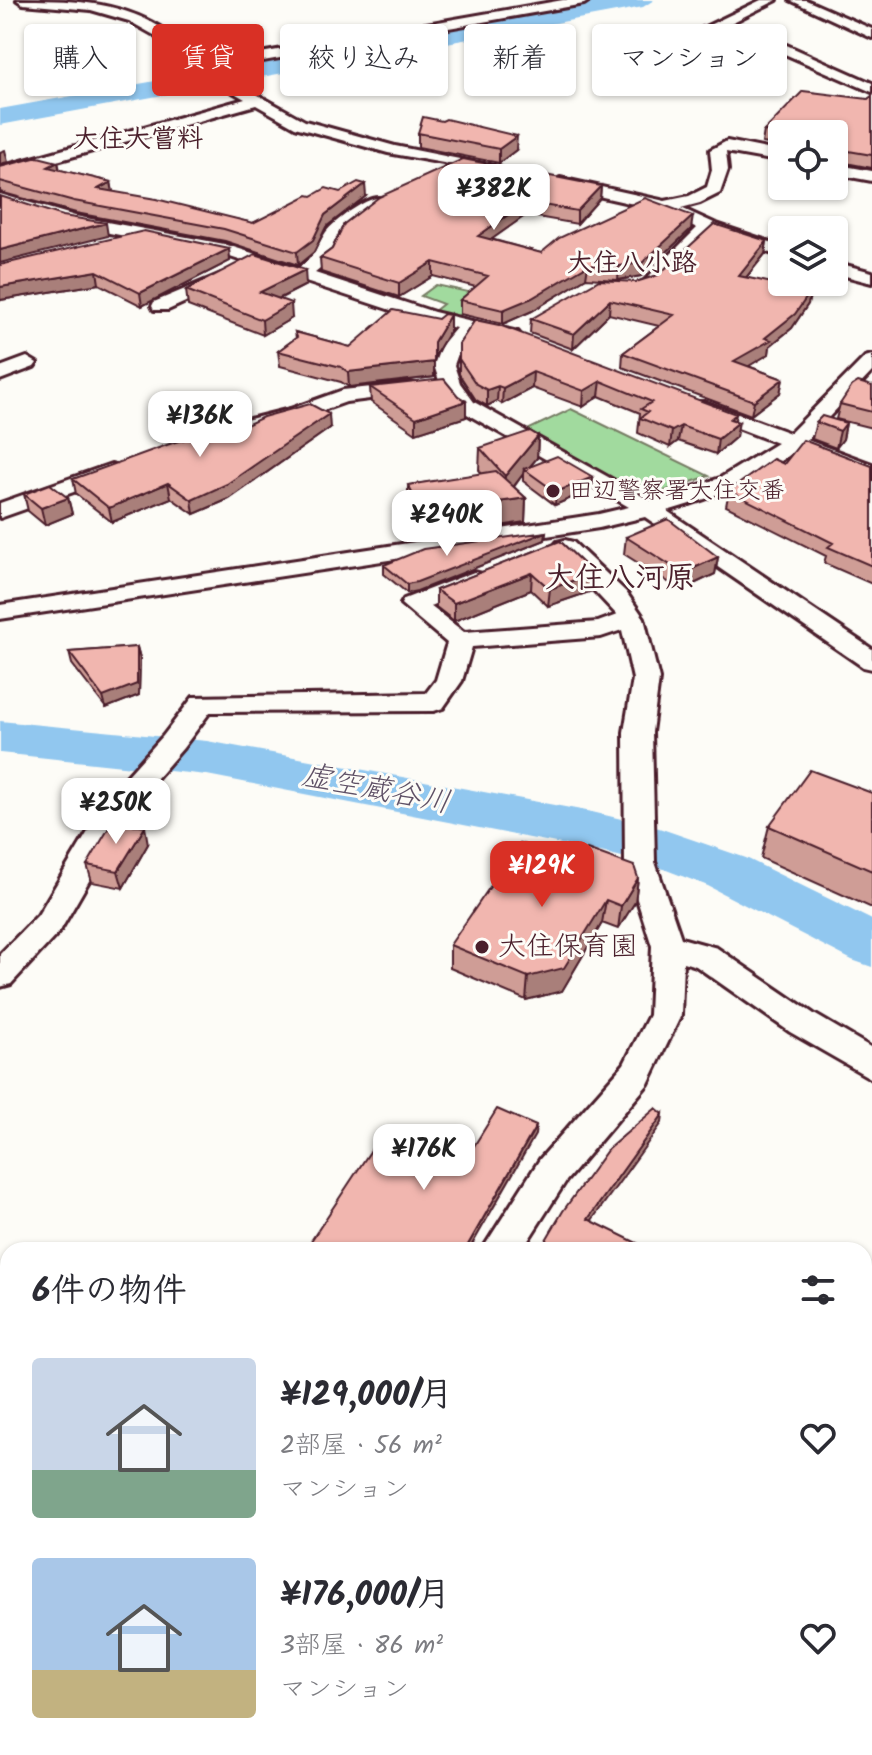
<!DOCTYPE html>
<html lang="ja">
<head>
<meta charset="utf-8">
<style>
  :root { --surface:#fff; --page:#f7f7f7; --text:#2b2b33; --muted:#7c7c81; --accent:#d93025 }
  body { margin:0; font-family:Kalam,"Klee One",sans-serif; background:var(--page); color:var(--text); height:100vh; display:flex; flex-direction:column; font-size:30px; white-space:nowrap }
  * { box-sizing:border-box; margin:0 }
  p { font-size:26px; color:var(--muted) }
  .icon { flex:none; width:44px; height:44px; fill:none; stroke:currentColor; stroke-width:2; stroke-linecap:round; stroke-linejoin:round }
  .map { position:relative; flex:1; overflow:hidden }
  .side { position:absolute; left:0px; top:1242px; width:872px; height:514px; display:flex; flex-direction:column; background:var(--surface); border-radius:24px 24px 0 0; box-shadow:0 2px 6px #0004 }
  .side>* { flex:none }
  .hud { position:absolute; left:24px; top:24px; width:824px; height:72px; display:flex; gap:16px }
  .buttons { position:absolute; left:768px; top:120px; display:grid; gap:16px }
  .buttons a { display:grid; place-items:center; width:80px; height:80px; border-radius:8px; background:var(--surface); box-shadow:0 2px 6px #0004; font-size:40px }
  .price { position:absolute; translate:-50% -68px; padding:0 18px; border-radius:16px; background:#fff; color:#222; font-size:26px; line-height:52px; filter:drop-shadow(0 2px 4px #0008) }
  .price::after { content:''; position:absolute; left:50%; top:48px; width:24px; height:18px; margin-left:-12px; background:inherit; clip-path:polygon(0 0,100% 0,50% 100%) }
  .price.on { background:var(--accent); color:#fff }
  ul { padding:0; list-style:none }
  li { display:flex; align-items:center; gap:24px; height:200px; padding:0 32px }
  li span { display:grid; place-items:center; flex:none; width:224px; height:160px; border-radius:8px; color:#555 }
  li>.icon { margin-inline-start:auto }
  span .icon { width:96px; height:96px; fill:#fffc; stroke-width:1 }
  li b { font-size:34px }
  h2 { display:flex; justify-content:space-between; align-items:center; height:96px; padding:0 32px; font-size:34px }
  .pill { padding:0 28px; border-radius:8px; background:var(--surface); box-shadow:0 2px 6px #0004; font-size:28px; line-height:72px }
  .pill.on { background:var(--accent); color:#fff }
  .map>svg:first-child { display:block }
  .green { fill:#a1da9e; stroke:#767c64; stroke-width:2 }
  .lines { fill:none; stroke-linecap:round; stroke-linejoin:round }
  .river { fill:#91c7ef; fill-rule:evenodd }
  .minor-casing { stroke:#4a1f2b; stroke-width:6 }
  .minor { fill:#fdfcf7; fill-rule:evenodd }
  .wall { fill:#cf9d96; stroke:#4a1f2b; stroke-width:2 }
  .shaded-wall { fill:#a97f7a; stroke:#4a1f2b; stroke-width:2 }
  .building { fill:#f1b6af; stroke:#4a1f2b; stroke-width:2 }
  .poi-dot { fill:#4a1f2b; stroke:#fdfcf7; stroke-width:3 }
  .labels { text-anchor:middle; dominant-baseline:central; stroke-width:6; stroke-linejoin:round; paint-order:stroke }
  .far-poi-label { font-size:24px; fill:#4a1f2b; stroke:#fdfcf7; text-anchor:start }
  .far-neighbourhood-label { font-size:26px; font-weight:bold; fill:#4a1f2b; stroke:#fdfcf7 }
  .poi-label { font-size:28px; fill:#4a1f2b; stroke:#fdfcf7; text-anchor:start }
  .neighbourhood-label { font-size:30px; font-weight:bold; fill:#4a1f2b; stroke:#fdfcf7 }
  .water-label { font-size:30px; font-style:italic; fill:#5f5166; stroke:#fdfcf7 }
</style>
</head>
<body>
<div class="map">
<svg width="872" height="1755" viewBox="0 0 872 1755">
  <rect width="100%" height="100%" fill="#fdfcf7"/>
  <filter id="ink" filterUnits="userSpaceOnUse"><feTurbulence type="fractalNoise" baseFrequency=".0125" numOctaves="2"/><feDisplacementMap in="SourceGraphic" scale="16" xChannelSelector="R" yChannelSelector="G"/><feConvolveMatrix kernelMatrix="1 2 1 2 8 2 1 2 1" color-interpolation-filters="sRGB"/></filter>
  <g filter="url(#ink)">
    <path class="green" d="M436,285L482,295L452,321L428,316L443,304L421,296Z
      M571,409L709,476L635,501L519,434Z"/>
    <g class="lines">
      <path class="river" d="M606,0H654L643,7L0,125V109Z
        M0,721L207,741L592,812L659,828L746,858L872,920V967L852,960L708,886L648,863L592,850L207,775L0,753Z"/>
      <defs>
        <path id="minor" d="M17,0C67,0 116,0 160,27C176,37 189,51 203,63L563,0H590L584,4L213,70L305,121L395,146L499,167V173L388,153L295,127L256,105L0,177V167L245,99L195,71L154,35L129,21L91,10L23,4Z
          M761,0H777L719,29L773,39L872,83V92L764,45L699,30Z
          M790,0H806L872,29V38Z
          M727,141L782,152V162L726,152L728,170L720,193L700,203L681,208L714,223L782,246V257L711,234C692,252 657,301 629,294L626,290L644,281L697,228L660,210L554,186L552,183L560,178L665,201L689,196L707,187L712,170L710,150Z
          M834,164L872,171V181L834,174Z
          M0,194L75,216L224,244L299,268C318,253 314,250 326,232C334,221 368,196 380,198L382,202L380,206L342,235L330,261L315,273L434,312L518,332L521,336L511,342L473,333L460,348L454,365L460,383L474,402L651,501L720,478L777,443L691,410L688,406L691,402H705L790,433L865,357L872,355V372L807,440L872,464V479L795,450C757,481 713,498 667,511L872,649V669L863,667L645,517L599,528L0,619V605L599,514L629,507L460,410L440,384L434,365L441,346L456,328L421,320L221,254L72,226L0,204Z
          M834,262L872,272V283L834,273Z
          M221,274L230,279L227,283L168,310H154L152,306L154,302Z
          M27,357L37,363L34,367L0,380V367Z
          M410,383L417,385L420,389L417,393L346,402L304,417L201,444L190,438L193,433L290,409L343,390Z
          M111,464L119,466L122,471L119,476L0,518V503Z
          M565,540L573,542L626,592L644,618L659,679L652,732L655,862L681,938L717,948L814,1014L872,1048V1079L790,1032L696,966L683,962L681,1015L648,1084L566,1181L522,1250H482L540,1159L624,1064L649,1015L652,946L625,862L624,732L633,679L622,630L601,637L472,647L462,681L443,708L434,711L210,712L183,748L131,808L60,931L11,984L0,987V954L38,915L110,795L163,736L193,697L426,693L436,680L447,643L401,604L404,599L474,572L482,574L486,579L482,584L430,606L464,632L598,622L617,615L553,547L557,542Z
          M195,1748H244L241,1755H192Z"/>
      </defs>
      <use href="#minor" class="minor-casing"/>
      <use href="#minor" class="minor"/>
    </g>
    <path class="wall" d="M872,96V168L835,161L834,171V134H782V146L762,143L764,131L868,99Z
      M418,133L516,150L499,163L418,147Z
      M58,162L60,170L111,182L113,192L253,223L312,196L340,192L366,196L326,227L314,252L298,265L225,241L76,213L0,192V167Z
      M601,186L600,198L577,224L526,215L491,239L541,253L691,229L641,276L618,280L586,278L532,311L503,324L460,314V300L476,287L433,276L399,297L321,272L320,258L332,249L344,224Z
      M767,241L765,254L746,278L811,291L808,304L792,328L770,346L769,354L748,366L783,379L780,393L751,415L622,367L623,353L659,326L609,314L573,349L530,333L531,319L636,282Z
      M229,249L230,261L142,306L99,284L0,300V265Z
      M306,285L279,299L292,318L263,335L188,306L186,290Z
      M450,315V330L434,357V377L349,387L341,382L280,366L278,351L296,338L295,332L350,347Z
      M475,320L735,420L736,437L716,454L678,441L670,447L638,433L640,413L599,396L583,407L532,388L502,404L497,401L487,406L476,400L459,374V344Z
      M872,386V428L836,419L840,404Z
      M370,387L458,396L466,401V417L416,433L371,402Z
      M156,420L200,421L201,429L155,439L158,429Z
      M816,422L846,423L843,439L836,448L812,439Z
      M240,428H330L229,499L194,514L171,498L112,522L76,494L73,479Z
      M538,436L537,458L530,466L593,477L592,489L555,505L523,481V474L514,487L526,498L525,522L422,538L408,510V485L482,474L479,470L480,448Z
      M784,464L872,466V584L824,563L826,556L726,506L729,491Z
      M24,494L68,498L72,514L45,525L28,511Z
      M546,532L545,540L417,591L407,593L384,574V565Z
      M626,537L718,557L715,574L681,590L624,554Z
      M560,541L593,573L592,591L548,606L531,590L454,621L436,607V590Z
      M137,647L140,658L139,695L106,708L72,664L69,652Z
      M872,793V908L761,858L769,826Z
      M148,844L123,888L92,882L87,865Z
      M576,865L638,878L635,902L618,929L602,923L562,991L526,1000L450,968V945Z
      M864,1385L872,1389V1665L864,1660Z"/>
    <path class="shaded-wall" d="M517,136L516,150L499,163V149Z
      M5,150L8,162L0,164V152Z
      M58,162L60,173L48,167Z
      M111,182L113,193L98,189Z
      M365,184L366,196L326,227L314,252L298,265L297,252L325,215Z
      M601,186L600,198L577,224V211Z
      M526,202V215L478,249V236Z
      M693,216L691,229L641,276L618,280L619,266Z
      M106,223L108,236L0,263V250Z
      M767,241L765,254L736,290L739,276Z
      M229,249L230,261L142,306L140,293Z
      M433,262V276L399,297V283Z
      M588,265L586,278L532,311L503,324V310Z
      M305,270L306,285L262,307L260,292Z
      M97,271L99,284L0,300V287Z
      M811,291L808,304L792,328L770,346L769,354L732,376L734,361L765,338Z
      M610,300L609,314L573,349L574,334Z
      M291,303L292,318L263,335L262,320Z
      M450,315V330L434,357V342Z
      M434,362V377L349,387L348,372Z
      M533,372L532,388L502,404L503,388Z
      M783,379L780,393L751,415L754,401Z
      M601,381L599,396L583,407L584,391Z
      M498,386L497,401L487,406V390Z
      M466,401V417L416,433V418Z
      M329,414L330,428L229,499L194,514L192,500Z
      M736,414L734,426L739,422L736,437L716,454L718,439L730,419Z
      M200,421L201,429L155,439L154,431Z
      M846,423L843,439L836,448L840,431Z
      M681,426L678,441L670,447L672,431Z
      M538,436L537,458L526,471L524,469L523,474L504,499L505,476Z
      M593,477L592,489L555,505L556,492Z
      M168,483L171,498L112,522L109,508Z
      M68,498L72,514L45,525L41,508Z
      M526,498L525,522L422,538V513Z
      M546,532L545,540L417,591L407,593V584Z
      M718,557L715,574L681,590L683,573Z
      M532,573L531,590L454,621V603Z
      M593,573L592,591L548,606L550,589Z
      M137,647L140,658L139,695L106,708L103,697Z
      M145,827L148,844L123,888L118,871Z
      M638,878L635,902L618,929L621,906Z
      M606,900L602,923L562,991L526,1000L528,977Z
      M663,1114L662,1123L587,1227L588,1219Z
      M536,1126L535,1135L469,1250H465Z"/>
    <path class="building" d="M803,91L868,99L872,96V155L837,149L834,151V134H784L764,131Z
      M423,117L442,121L446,119L517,136L499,149L418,133Z
      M38,157L58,162L48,167L111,182L98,189L156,199L253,223L308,195L312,196L326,188L340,192L358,182L365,184L325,215L313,240L297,252L224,229L74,201L0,181V167Z
      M463,159L601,186L577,211L526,202L478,236L541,253L559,238L645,198L693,216L642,263L619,266L588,265L532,298L503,310L460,300L488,276L433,262L399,283L320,258L332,249L344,224L379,197Z
      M0,196L63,216L106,223L0,250Z
      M714,224L767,241L739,276L811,291L795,314L765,338L771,340L734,361L783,379L754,401L623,353L674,315L610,300L574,334L531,319L599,280L636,282L658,275Z
      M144,231L229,249L140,293L97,271L0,287V265Z
      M255,254L305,270L260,292L291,303L262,320L186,290Z
      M393,310L438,319L444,314L450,315L434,342V362L348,372L341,367L278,351L297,337L295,332L350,347Z
      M475,320L499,325L736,414L730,419L739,422L718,439L681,426L672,431L640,418L648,412L641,409L652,402L601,381L584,391L533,372L503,388L498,386L487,390L476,384L459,359V344Z
      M444,379L458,396L466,401L416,418L370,387Z
      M858,382L872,386V412L840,404L852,386Z
      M310,404L329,414L227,484L192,500L168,483L109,508L73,479L175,442L235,425L240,428L263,417Z
      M182,409L200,421L154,431L165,426L156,420Z
      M822,416L846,423L840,431L816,422Z
      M530,431L538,436L505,476L480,448Z
      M803,440L872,466V566L828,547L833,543L729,491L773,459L784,464Z
      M557,456L593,477L556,492L524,469Z
      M496,471L526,498L422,513L408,485Z
      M50,484L68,498L41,508L24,494Z
      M668,519L718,557L683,573L626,537Z
      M546,532L417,582L407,584L384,565L423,549Z
      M560,541L593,573L550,589L532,573L454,603L436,590Z
      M137,647V684L103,697L69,652Z
      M810,770L872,793V871L769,826Z
      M113,821L145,827L118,871L87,865Z
      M520,843L576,865L587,849L634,866L638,878L621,906L606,900L564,968L528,977L450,945Z
      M656,1108L663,1114L588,1219L651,1250H540L563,1211L608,1149Z
      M497,1109L536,1126L465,1250H305L381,1135L420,1153L435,1129L474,1146Z
      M864,1385L872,1389V1657L864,1652Z"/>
  </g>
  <g class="poi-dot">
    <circle cx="553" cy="491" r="8"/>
    <circle cx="482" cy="947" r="8"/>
  </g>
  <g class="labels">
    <g class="far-poi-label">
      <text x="569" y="491">田辺警察署大住交番</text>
    </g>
    <g class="far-neighbourhood-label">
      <text x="138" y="140">大住大嘗料</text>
      <text x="632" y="264">大住八小路</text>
    </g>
    <g class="poi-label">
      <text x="498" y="947">大住保育園</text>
    </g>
    <g class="neighbourhood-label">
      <text x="620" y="579">大住八河原</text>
    </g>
    <g class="water-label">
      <text transform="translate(376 790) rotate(11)">虚空蔵谷川</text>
    </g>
  </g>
</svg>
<div class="buttons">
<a><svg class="icon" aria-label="locate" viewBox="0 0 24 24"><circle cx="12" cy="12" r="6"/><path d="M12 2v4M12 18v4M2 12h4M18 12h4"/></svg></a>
<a><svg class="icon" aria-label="layers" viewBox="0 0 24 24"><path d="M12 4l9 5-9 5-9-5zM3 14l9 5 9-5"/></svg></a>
</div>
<b class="price" style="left:494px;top:232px">¥382K</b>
<b class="price" style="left:200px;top:459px">¥136K</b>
<b class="price" style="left:447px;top:558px">¥240K</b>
<b class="price" style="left:116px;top:846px">¥250K</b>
<b class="price on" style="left:542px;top:909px">¥129K</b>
<b class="price" style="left:424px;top:1192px">¥176K</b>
<div class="hud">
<a class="pill">購入</a>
<a class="pill on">賃貸</a>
<a class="pill">絞り込み</a>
<a class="pill">新着</a>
<a class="pill">マンション</a>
</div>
<section class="side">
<h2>6件の物件<svg class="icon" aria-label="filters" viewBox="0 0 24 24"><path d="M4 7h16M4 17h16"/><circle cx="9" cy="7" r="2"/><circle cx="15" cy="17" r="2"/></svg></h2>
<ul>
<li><span style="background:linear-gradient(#c9d6e8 70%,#7fa58c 0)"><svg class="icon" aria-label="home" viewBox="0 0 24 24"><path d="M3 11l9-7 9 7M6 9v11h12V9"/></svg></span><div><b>¥129,000/月</b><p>2部屋 · 56 m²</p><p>マンション</p></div><svg class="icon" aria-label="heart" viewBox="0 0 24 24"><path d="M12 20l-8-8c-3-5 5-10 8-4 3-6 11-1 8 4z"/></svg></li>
<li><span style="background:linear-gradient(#a9c7e8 70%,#c2b280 0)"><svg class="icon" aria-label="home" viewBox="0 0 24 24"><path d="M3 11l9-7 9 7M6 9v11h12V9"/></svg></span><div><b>¥176,000/月</b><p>3部屋 · 86 m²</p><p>マンション</p></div><svg class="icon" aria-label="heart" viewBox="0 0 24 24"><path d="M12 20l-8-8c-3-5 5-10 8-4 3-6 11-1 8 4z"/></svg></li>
</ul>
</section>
</div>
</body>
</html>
